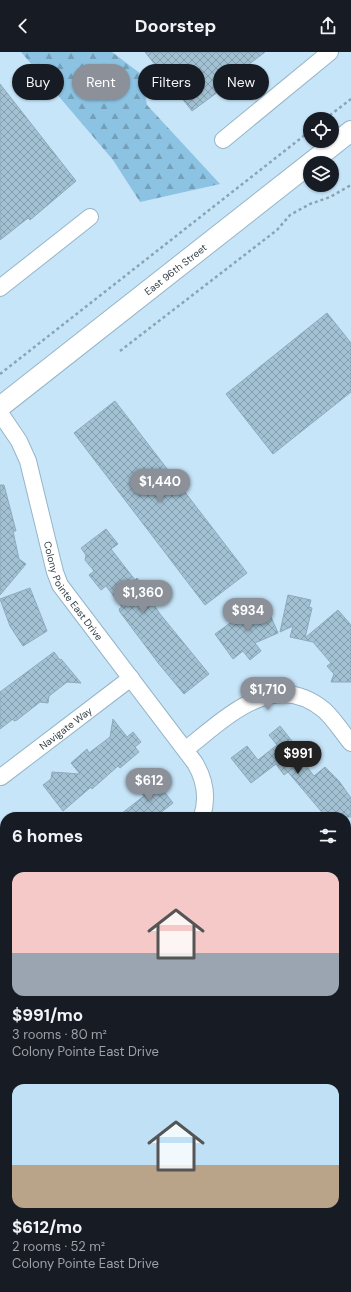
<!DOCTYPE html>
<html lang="en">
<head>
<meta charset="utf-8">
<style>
	body { margin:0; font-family:"DM Sans",sans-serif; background:#242831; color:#f1f3f6; height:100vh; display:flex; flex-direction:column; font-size:15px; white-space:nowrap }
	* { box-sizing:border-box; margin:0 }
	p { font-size:13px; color:#9ea1a6 }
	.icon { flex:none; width:22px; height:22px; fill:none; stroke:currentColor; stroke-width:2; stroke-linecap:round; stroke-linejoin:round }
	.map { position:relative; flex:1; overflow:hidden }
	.drawer { position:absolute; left:0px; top:760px; width:351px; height:480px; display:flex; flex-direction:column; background:#171b24; border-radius:16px 16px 0 0; box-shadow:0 1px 3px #0004 }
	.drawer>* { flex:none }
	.guide { position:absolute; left:12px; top:12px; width:327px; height:36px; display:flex; gap:8px }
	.buttons { position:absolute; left:303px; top:60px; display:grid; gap:8px }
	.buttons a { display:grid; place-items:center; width:36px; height:36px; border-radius:50%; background:#171b24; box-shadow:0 1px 3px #0004; font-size:20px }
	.price { position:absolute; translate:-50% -34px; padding:0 9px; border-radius:14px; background:#8c9099; color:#fff; font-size:13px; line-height:26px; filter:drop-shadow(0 1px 2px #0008) }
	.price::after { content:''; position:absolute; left:50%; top:24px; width:12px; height:9px; margin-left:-6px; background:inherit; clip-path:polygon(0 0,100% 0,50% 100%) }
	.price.on { background:#222; color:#fff }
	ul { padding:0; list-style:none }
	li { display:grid; align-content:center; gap:8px; height:212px; padding:0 12px }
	li span { display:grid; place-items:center; height:124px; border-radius:12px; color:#555 }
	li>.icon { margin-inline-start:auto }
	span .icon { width:72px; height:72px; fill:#fffc; stroke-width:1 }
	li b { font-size:17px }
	h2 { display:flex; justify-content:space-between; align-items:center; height:48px; padding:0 12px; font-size:17px }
	.chip { padding:0 14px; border-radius:18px; background:#171b24; box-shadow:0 1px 3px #0004; font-size:14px; line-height:36px }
	.chip.on { background:#8c9099; color:#fff }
	header { display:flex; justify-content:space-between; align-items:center; height:52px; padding:0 12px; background:#171b24; font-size:18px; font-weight:700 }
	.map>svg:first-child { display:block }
	.forest { fill:url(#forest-firs) }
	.building { fill:url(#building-cross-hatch); stroke:#8daabd }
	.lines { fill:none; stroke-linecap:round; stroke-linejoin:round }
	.minor-casing { stroke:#97b5c7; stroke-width:18 }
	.major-casing { stroke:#97b5c7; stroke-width:22 }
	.path { stroke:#8ba3b2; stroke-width:2.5; stroke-dasharray:3 3; stroke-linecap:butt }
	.minor { stroke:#fff; stroke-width:16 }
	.major { stroke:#fff; stroke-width:20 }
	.labels { text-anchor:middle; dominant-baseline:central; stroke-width:3; stroke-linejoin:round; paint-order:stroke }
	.street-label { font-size:10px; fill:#323f46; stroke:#def1fc }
</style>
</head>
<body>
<header><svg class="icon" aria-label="back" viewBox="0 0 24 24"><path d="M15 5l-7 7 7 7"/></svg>Doorstep<svg class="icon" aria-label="share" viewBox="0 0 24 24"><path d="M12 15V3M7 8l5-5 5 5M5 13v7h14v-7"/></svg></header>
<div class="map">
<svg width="351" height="1240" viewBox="0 0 351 1240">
	<defs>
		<pattern id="forest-firs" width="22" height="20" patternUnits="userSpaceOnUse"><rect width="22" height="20" fill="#8cc2e2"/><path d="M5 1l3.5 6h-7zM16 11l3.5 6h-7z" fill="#739fb9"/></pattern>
		<pattern id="building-cross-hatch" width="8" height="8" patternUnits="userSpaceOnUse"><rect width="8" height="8" fill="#a2c1d3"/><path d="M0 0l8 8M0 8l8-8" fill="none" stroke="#859ead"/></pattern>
	</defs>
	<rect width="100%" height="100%" fill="#c6e5f9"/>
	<!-- forest -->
	<path class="forest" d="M21,0h91l29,22 6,31 73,79 -80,18 -27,-42z"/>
	<!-- building -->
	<g class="building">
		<path d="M145,0h120l-26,20 2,3 -49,36z"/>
		<path d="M0,32l76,97 -46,39 -2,-2 -28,22z"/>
		<path d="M327,261l24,30v49l-78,62 -47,-60z"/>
		<path d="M115,349l132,172 -42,32 -131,-172z"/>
		<path d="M0,433h4l12,46h-3l6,28 7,5 -26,31z"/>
		<path d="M106,477l12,15 -7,5 24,31 2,-2 15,19 -2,2 10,15 49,60 -25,20 -25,-30 -39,-52 -1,-3 3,-2 -16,-21 -5,4 -12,-15 5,-4 -9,-11 1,-5 -5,-7z"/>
		<path d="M30,536l17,43 -24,15 -13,-20 -10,-27z"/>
		<path d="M288,543l23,5 -2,7 3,1 -7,30 33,-28 13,15v57h-20l3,-8 -7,-8 4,-3 -18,-21 -23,-5 3,-11 -13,6z"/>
		<path d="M265,551l13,30 -23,10 6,8 -11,9 -7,-9 -10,8 -18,-25 32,-23z"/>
		<path d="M54,600l6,8 1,-1 20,24 -14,-1 -18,14 -1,7 -8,-1 -23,18 -3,1 -1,-2 -13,10v-37z"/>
		<path d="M113,667l14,18 6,-5 8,10 -6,5 4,5 -19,16 -2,-2 -26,23 -1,-2 -28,24 -20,-26 8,-6 1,-7 28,2 -9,-11 16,-14 2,4 21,-16z"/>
		<path d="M280,674l20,25 -4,2 18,23 11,-9 14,14 12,17v19h-25l-38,-45 -4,3 -8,-11 -25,19 -20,-25 16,-12 11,14 19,-15 -8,-10z"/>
		<path d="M153,725l20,26 -18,14h-38l27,-21 -6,-7z"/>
	</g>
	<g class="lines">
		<!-- minor casing -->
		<g class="minor-casing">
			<g id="minor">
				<path d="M223,88l107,-88"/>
				<path d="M0,236l90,-71"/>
				<path id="s1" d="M0,361l19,28 9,20 27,111 5,13 135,178c10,17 13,35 7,54"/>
				<path d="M186,697c39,-30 87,-81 138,-39 10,9 18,22 27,33"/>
				<path id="s2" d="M1,725l130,-99"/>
				<path d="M0,942l5,-4"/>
				<path d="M0,1017l5,6"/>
				<path d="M346,1098l5,-2"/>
				<path d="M142,1240l1,-5"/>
			</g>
		</g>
		<!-- major casing -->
		<g class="major-casing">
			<g id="major">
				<path id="s3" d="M0,355l351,-276"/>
			</g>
		</g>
		<!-- path -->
		<g class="path">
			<path d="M325,67l26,-20"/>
			<path d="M120,299l157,-121 13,-15 20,-11 20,-7 21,-12"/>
			<path d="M0,322l310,-243"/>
		</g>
		<!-- minor -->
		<use href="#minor" class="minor"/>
		<!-- major -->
		<use href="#major" class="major"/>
	</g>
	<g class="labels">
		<!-- street labels -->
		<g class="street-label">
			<text stroke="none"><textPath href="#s3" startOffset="223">East 96th Street</textPath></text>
			<text stroke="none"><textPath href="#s1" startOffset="195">Colony Pointe East Drive</textPath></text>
			<text stroke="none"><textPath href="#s2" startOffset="81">Navigate Way</textPath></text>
		</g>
	</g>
</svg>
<div class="buttons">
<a><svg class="icon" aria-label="locate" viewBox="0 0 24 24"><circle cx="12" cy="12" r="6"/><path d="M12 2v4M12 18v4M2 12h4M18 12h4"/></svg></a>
<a><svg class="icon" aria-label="layers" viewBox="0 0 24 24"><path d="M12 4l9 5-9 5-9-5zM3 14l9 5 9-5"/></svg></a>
</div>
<b class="price" style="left:160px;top:451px">$1,440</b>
<b class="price" style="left:143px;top:562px">$1,360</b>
<b class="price" style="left:248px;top:580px">$934</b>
<b class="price" style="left:268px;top:659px">$1,710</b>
<b class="price on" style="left:298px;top:723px">$991</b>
<b class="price" style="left:149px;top:750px">$612</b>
<div class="guide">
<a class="chip">Buy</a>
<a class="chip on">Rent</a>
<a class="chip">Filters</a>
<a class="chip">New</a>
</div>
<section class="drawer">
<h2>6 homes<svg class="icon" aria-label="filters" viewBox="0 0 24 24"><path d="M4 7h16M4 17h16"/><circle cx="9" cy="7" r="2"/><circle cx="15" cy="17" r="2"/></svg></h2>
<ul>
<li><span style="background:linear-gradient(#f6c9c9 65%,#9aa5b1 0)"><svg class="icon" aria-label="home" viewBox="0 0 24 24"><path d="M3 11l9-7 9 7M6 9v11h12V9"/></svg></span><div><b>$991/mo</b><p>3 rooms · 80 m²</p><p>Colony Pointe East Drive</p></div></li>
<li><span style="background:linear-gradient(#bfe0f5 65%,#b9a48a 0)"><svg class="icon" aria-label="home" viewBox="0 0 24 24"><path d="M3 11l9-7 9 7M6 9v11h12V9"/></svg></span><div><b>$612/mo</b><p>2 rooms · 52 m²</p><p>Colony Pointe East Drive</p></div></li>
</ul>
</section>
</div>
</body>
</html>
